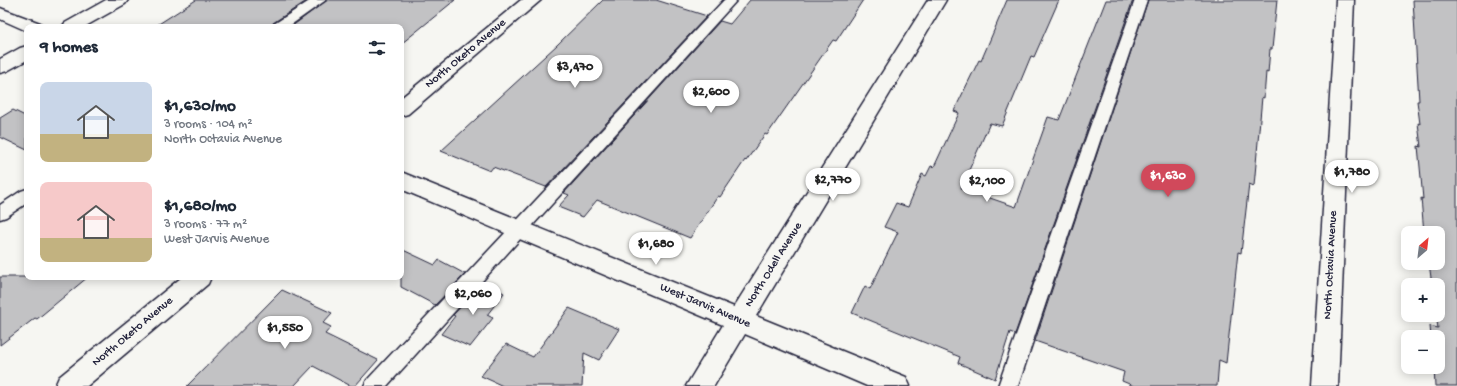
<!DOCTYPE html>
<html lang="en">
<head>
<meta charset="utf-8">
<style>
	body { margin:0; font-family:"Gochi Hand",sans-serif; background:#f2f2f3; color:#1f2937; height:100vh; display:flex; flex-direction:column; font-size:15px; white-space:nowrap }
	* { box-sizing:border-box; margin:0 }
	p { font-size:13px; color:#747a83 }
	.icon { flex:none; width:22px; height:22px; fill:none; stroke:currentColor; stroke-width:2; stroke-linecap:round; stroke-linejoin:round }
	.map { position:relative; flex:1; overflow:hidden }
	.drawer { position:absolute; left:24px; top:24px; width:380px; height:256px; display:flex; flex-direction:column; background:#fff; border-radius:8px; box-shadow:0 2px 10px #0003 }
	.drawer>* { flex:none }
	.needle { width:26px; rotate:28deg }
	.fabs { position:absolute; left:1401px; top:226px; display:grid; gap:8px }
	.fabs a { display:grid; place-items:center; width:44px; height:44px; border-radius:8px; background:#fff; box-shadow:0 2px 10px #0003; font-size:20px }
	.price { position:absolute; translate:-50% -34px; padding:0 9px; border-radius:14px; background:#fff; color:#222; font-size:13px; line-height:26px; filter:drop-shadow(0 1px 2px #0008) }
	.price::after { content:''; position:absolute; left:50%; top:24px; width:12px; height:9px; margin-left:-6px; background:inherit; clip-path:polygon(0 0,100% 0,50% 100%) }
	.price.current { background:#d1495b; color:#fff }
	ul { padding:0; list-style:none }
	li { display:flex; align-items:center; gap:12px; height:100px; padding:0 16px }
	li span { display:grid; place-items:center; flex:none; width:112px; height:80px; border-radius:8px; color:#555 }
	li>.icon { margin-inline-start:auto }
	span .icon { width:48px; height:48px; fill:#fffc; stroke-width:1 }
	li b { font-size:17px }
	h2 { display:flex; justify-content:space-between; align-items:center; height:48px; padding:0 16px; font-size:17px }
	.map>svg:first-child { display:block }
	.building { fill:#c2c2c4; stroke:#22223b }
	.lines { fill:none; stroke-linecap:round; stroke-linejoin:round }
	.service-casing { stroke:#22223b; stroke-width:3 }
	.minor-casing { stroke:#22223b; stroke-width:3 }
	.service { fill:#f6f6f2; fill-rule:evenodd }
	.minor { fill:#f6f6f2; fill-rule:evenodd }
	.labels { text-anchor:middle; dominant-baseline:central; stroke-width:3; stroke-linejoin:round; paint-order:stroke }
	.street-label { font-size:12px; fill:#22223b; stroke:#f6f6f2 }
</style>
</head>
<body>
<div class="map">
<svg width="1457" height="386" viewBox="0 0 1457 386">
	<rect width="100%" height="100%" fill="#f6f6f2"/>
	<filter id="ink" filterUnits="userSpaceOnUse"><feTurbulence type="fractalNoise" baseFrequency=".025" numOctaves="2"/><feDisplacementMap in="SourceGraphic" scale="8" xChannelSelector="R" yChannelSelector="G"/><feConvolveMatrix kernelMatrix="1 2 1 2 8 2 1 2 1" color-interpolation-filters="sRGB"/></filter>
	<g filter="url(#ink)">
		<!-- building -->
		<g class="building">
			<path d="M196,0h112l-35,23 -2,4h-117z"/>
			<path d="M327,0h128l-54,44v-17h-110z"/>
			<path d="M603,0h53l51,16 -161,171 -53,-20 -3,4 -49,-20 116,-106z"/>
			<path d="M750,0h113l-27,41 -3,-1 -66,95 -2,-1 -19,27 -1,-1 -25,37 -2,-1 -28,42 -93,-38 -14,17 -25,-10 11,-12 -5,-2 156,-172 10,3z"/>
			<path d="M1007,0h52l-25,57 -3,-1 -29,70 -12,-3 -29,65 55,19 32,-90 11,3 47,-120h27l-118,334 -5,-2 -15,47 -37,-16 2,-6 -108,-44 13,-27 5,3 28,-57 -14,-5 12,-24 12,4 14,-33 4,2 5,-10 3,1 25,-54 -5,-2 25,-51 2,1z"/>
			<path d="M1148,0h129l-5,49h-2l-2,24 -2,-1 -2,26 -2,-1 -8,89 -5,-2 -8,69 -3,-1 -12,111 -7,-3 -2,26h-83l-12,-5 2,-9 -89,-31z"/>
			<path d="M1413,0h44v386h-22l-1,-19h4v-30h-7l-1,-11 8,2 -2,-13h2v-30h-6l-3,-22h9v-30h-14l-3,-35 2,1 -5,-53 3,1 -3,-24 2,1 -3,-23h2z"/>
			<path d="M13,110l14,7v33l-27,-13v-19z"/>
			<path d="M401,249l34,16 4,-5 26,14 -30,31 -34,-18z"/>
			<path d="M0,277h88l-51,42 -2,-1 -35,27z"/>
			<path d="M483,283l21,10 -17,22 6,3 -23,29 -29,-13 14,-18 -2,-1z"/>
			<path d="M282,290l50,23 -9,10 8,4 -6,7 53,26 -23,26h-4l-38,-20 -19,20h-107z"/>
			<path d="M569,308l50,21 -20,31 -15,-7 -2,33h-79l-22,-10 25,-32 27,13z"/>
		</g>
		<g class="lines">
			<!-- service casing -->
			<g class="service-casing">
				<g id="service">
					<path d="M311,0h15l-38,27h-16l2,-3z"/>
					<path d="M724,0h13l-350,386h-23l3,-6z"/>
					<path d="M1135,0h12l-129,386h-20z"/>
					<path d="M27,189v14l-21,14 -6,2v-14l21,-14z"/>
				</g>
			</g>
			<!-- minor casing -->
			<g class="minor-casing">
				<g id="minor">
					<path d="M106,0h22l-3,4 -41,23h-22l3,-4z"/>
					<path d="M521,0h20l-133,114 -7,2v-18z"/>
					<path d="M928,0h18l-190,316 150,61 4,9h-43l-122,-52 -31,52h-28l37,-61 -322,-136v-17l333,135z"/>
					<path d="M1336,0h18l-16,386h-26z"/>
					<path d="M0,8l40,15 3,4h-16v4l-27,-12z"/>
					<path d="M27,46v14l-20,11 -7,2v-14l20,-11z"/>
					<path d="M182,277h29l-3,7 -121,102h-32l4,-9z"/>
				</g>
			</g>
			<!-- service -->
			<use href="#service" class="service"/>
			<!-- minor -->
			<use href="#minor" class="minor"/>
		</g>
	</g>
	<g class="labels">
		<!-- street labels -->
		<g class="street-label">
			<text transform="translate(466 54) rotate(-40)">North Oketo Avenue</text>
			<text transform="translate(774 265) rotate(-58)">North Odell Avenue</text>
			<text transform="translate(1331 265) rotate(-87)">North Octavia Avenue</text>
			<text transform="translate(705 306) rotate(23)">West Jarvis Avenue</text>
			<text transform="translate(133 332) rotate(-40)">North Oketo Avenue</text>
		</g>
	</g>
</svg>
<div class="fabs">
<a><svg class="needle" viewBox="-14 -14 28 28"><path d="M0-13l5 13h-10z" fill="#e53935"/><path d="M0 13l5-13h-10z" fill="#747a83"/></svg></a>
<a>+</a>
<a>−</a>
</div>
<b class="price" style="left:575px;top:89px">$3,470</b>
<b class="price" style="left:711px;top:114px">$2,600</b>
<b class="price" style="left:1352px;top:194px">$1,780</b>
<b class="price current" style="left:1168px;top:198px">$1,630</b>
<b class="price" style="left:833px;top:202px">$2,770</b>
<b class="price" style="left:987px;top:203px">$2,100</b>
<b class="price" style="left:656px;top:266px">$1,680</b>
<b class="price" style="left:473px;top:316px">$2,060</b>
<b class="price" style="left:285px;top:350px">$1,550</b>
<section class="drawer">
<h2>9 homes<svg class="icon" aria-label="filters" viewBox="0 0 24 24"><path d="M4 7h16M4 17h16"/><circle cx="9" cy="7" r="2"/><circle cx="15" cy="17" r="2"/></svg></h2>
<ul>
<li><span style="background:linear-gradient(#c9d6e8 65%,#c2b280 0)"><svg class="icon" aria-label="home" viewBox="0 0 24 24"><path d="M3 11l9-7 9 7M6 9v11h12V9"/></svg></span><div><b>$1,630/mo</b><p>3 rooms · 104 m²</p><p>North Octavia Avenue</p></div></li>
<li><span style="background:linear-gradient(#f6c9c9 70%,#c2b280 0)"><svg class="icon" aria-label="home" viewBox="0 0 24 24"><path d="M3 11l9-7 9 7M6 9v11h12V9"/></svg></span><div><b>$1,680/mo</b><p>3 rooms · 77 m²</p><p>West Jarvis Avenue</p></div></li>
</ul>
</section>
</div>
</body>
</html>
